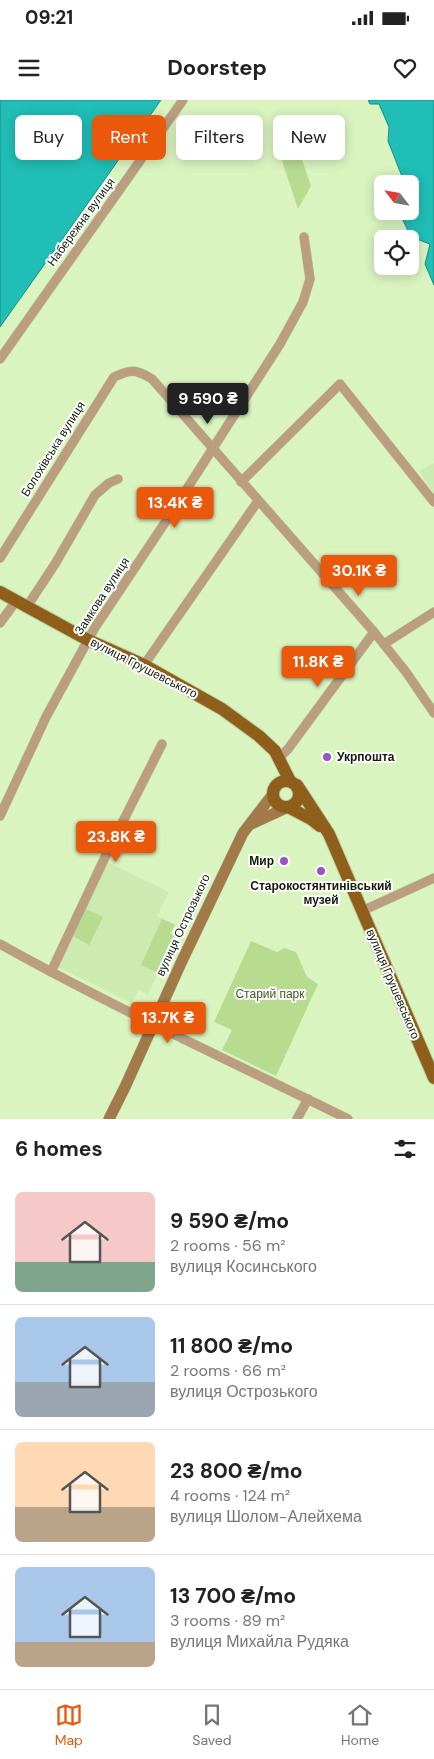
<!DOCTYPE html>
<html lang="en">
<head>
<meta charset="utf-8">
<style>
	body { margin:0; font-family:"DM Sans",sans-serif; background:#f2f2f2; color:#222; height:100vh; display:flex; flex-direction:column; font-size:19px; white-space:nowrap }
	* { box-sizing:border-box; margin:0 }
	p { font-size:16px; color:#767676 }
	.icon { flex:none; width:28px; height:28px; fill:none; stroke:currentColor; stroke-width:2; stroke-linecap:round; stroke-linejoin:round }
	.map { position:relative; height:1019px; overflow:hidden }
	.details { display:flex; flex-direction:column; background:#fff; flex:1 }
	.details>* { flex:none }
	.guide { position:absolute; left:15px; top:15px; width:405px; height:45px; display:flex; gap:10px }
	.needle { width:32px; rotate:301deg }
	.buttons { position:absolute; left:374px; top:75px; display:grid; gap:10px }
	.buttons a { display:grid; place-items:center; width:45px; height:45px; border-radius:8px; background:#fff; box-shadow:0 2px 12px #0003; font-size:25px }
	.price { position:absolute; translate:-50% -42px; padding:0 11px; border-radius:5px; background:#ea580c; color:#fff; font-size:16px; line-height:32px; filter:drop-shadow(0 1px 2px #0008) }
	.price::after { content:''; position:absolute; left:50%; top:30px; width:15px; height:11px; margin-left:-8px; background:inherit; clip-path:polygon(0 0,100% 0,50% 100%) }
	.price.current { background:#222; color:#fff }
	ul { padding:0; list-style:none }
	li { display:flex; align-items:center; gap:15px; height:125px; padding:0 15px }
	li+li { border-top:1px solid #e0e0e0 }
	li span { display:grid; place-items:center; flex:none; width:140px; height:100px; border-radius:8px; color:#555 }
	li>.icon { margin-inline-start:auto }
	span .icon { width:60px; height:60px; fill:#fffc; stroke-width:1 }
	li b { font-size:21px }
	h2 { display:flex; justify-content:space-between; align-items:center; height:60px; padding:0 15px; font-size:21px }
	.chip { padding:0 18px; border-radius:8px; background:#fff; box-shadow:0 2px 12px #0003; font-size:18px; line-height:45px }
	.chip.current { background:#ea580c; color:#fff }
	.status { display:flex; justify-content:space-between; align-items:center; height:35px; padding:0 25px; background:#fff; direction:ltr }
	.status svg { height:14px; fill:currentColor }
	header { display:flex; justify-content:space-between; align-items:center; height:65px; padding:0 15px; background:#fff; font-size:22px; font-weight:700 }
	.tabs { display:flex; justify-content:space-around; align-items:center; height:70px; border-top:1px solid #e0e0e0; background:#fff; font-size:14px; color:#767676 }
	.tabs a { display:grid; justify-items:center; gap:2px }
	.tabs .current { color:#ea580c }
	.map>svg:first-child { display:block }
	.built { fill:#cdeab0 }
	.green { fill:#b7dc90 }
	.water { fill:#20beb6; stroke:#1c8d82 }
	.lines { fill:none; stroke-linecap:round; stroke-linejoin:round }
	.minor-casing { stroke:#bad1a3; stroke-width:10 }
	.secondary-casing { stroke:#bad1a3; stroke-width:12 }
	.primary-casing { stroke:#bad1a3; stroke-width:14 }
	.minor { stroke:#ba9e7f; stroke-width:9 }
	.secondary { stroke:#a27949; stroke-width:11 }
	.primary { stroke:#8f5e1a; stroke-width:12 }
	.poi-dot { fill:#9853c7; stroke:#fff; stroke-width:2 }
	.labels { text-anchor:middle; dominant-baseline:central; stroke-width:4; stroke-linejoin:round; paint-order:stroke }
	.street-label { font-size:12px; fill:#121a08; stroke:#fff }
	.poi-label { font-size:12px; font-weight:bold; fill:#121a08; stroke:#fff; text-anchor:start }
	.park-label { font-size:12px; fill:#3e571c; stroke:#fff }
</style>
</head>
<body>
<div class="status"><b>09:21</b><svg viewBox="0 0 49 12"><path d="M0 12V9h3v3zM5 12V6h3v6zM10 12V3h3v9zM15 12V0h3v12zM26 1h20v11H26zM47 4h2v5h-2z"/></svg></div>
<header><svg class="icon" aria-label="menu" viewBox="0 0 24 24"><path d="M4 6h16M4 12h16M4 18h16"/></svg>Doorstep<svg class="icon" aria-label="heart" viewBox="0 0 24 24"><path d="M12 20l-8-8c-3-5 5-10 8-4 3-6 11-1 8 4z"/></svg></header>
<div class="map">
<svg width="434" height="1019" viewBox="0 0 434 1019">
	<rect width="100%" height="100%" fill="#daf4c0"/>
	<!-- built -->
	<g class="built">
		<path d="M434,363v30l-15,-22z"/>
		<path d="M107,762l62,30 -12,24 18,8 -4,9 5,3 -28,58 -10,-4 -6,13 -76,-37z"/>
	</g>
	<!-- green -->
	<g class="green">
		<path d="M327,26l2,10 -31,12 13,38 -13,23 -22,-66z"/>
		<path d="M86,809l17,8 -14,28 -16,-9z"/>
		<path d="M162,819l13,6 -5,9 6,3 -18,36 -17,-8z"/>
		<path d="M251,841l26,11 7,-4 12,4 11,25 11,7 -42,92 -54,-26 10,-20 -18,-8z"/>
	</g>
	<!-- water -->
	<g class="water">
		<path d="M0,0h161l-161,227z"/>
		<path d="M368,0h66v185l-9,-21 5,-20 -19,-7 -12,-25 11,-1v-27h-5l-17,-43 1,-14 -10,-23h-9z"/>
	</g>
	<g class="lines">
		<!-- minor casing -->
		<g class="minor-casing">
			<g id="minor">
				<path d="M0,259l183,-259"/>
				<path d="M241,382l99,-98 94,118"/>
				<path d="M0,458l114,-181c17,-8 22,-8 38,2l222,253 32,40 28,41"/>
				<path d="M26,508l29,-44 40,-69 14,-12 9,-4"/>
				<path d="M0,523l16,-22"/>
				<path d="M384,544l50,-32"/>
				<path d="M144,565l114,-164"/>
				<path d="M279,658l9,-9 86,-117"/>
				<path d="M0,716l46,-99 48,-88 76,-114 110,-171 23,-42 7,-23 -6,-42"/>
				<path d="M362,811l72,-33"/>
				<path d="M0,844c113,63 232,118 348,175"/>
				<path d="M51,872l56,-119 55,-109"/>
				<path d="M297,1019l11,-20"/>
			</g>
		</g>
		<!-- secondary casing -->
		<g class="secondary-casing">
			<g id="secondary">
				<path d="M251,724l37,-17"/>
				<path d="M109,1019l16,-32 56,-124 62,-130 30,-39"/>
			</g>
		</g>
		<!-- primary casing -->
		<g class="primary-casing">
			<g id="primary">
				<path d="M0,492l88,48 56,25 78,44 37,27 16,15 15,30"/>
				<circle cx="286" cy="694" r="13"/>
				<path d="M297,685l32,49 105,244"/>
				<path d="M288,707l23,12 9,7"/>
			</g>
		</g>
		<!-- minor -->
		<use href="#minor" class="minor"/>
		<!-- secondary -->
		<use href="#secondary" class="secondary"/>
		<!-- primary -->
		<use href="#primary" class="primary"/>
	</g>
	<!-- markers -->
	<g class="poi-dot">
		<circle cx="327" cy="657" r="5"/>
		<circle cx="284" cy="761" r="5"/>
		<circle cx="321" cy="771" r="5"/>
	</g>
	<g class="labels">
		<!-- street labels -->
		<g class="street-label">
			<text transform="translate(81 122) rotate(-54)">Набережна вулиця</text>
			<text transform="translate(53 349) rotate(-58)">Болохівська вулиця</text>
			<text transform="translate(102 496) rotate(-57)">Замкова вулиця</text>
			<text transform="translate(144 568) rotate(27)">вулиця Грушевського</text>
			<text transform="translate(183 825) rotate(-65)">вулиця Острозького</text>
			<text transform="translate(393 884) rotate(67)">вулиця Грушевського</text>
		</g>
		<!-- poi labels -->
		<g class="poi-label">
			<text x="337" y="657">Укрпошта</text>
			<text x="274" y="761" text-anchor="end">Мир</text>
			<text x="321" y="786" text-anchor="middle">Старокостянтинівський<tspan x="321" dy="14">музей</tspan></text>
		</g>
		<!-- park labels -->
		<g class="park-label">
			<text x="270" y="894">Старий парк</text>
		</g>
	</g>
</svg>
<div class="buttons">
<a><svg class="needle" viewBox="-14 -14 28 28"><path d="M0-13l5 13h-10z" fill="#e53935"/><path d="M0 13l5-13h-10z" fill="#767676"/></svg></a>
<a><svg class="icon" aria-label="locate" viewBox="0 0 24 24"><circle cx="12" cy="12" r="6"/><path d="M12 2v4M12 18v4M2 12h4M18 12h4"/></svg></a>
</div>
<b class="price current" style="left:208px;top:325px">9 590 ₴</b>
<b class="price" style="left:175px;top:429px">13.4K ₴</b>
<b class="price" style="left:359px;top:497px">30.1K ₴</b>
<b class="price" style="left:318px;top:588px">11.8K ₴</b>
<b class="price" style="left:116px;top:763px">23.8K ₴</b>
<b class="price" style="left:168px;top:944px">13.7K ₴</b>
<div class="guide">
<a class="chip">Buy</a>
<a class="chip current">Rent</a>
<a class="chip">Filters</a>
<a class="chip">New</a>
</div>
</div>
<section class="details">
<h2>6 homes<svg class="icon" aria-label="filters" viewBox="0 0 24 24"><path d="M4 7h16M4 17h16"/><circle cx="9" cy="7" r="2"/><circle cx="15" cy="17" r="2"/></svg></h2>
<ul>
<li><span style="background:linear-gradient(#f6c9c9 70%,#7fa58c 0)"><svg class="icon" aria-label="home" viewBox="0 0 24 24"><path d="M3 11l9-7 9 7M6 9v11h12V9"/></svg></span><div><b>9 590 ₴/mo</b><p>2 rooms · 56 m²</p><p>вулиця Косинського</p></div></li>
<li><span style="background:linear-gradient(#a9c7e8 65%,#9aa5b1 0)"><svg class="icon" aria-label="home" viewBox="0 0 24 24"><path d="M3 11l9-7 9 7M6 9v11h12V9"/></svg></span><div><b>11 800 ₴/mo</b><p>2 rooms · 66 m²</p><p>вулиця Острозького</p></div></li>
<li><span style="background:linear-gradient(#ffd9b3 65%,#b9a48a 0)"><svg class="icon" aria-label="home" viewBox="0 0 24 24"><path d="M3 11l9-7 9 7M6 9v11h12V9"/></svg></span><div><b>23 800 ₴/mo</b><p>4 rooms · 124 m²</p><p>вулиця Шолом-Алейхема</p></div></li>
<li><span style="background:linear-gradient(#a9c7e8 75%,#b9a48a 0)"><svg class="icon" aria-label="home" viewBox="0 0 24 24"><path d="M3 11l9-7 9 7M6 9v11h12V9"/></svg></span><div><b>13 700 ₴/mo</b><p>3 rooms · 89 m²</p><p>вулиця Михайла Рудяка</p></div></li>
</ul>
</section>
<nav class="tabs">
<a class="current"><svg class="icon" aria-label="map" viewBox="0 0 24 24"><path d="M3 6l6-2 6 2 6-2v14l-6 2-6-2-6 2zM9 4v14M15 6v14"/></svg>Map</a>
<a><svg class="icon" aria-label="saved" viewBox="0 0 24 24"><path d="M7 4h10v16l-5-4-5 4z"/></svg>Saved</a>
<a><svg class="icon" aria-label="home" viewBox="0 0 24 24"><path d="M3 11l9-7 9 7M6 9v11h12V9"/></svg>Home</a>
</nav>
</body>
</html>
